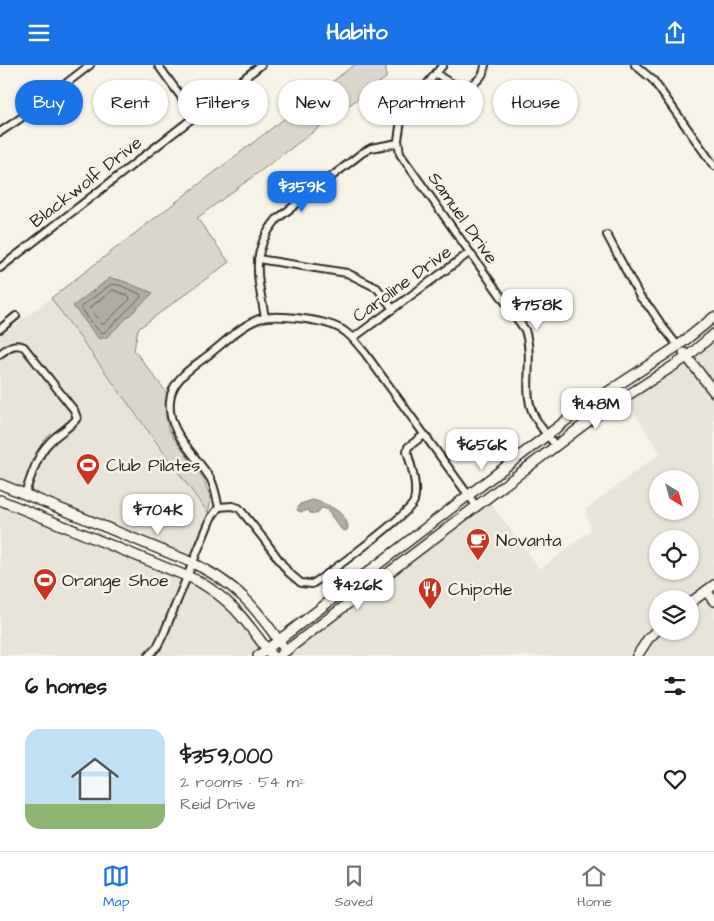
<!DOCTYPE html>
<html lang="en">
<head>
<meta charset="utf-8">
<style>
	body { margin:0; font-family:"Architects Daughter",sans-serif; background:#f6f6f6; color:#202124; height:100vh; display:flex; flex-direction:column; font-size:19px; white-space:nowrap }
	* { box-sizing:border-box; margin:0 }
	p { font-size:16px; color:#757577 }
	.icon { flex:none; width:28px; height:28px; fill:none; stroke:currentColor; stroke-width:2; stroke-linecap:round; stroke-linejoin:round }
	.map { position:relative; height:591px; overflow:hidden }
	.panel { display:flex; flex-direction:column; background:#fff; flex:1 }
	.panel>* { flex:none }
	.banner { position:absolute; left:15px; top:15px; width:685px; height:45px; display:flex; gap:10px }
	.needle { width:32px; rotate:143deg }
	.controls { position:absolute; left:649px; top:405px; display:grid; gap:10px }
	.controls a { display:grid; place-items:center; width:50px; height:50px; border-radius:50%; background:#fff; box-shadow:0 1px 4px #0004; font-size:25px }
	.price { position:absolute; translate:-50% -42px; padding:0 11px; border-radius:10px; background:#fff; color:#222; font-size:16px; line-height:32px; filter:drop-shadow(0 1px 2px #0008) }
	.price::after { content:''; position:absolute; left:50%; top:30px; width:15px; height:11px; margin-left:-8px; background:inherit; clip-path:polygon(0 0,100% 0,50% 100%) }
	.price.selected { background:#1a73e8; color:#fff }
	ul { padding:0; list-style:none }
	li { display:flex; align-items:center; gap:15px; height:125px; padding:0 25px }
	li span { display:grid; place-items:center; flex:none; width:140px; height:100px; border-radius:15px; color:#555 }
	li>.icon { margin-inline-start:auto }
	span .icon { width:60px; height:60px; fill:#fffc; stroke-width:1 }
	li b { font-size:21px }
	h2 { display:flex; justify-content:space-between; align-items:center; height:60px; padding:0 25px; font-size:21px }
	.pill { padding:0 18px; border-radius:22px; background:#fff; box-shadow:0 1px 4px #0004; font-size:18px; line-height:45px }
	.pill.selected { background:#1a73e8; color:#fff }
	header { display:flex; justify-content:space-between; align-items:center; height:65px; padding:0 25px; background:#1a73e8; color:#fff; font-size:22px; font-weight:700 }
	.tabs { display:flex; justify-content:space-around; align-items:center; height:70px; border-top:1px solid #e0e0e0; background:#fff; font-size:14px; color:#757577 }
	.tabs a { display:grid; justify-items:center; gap:2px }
	.tabs .selected { color:#1a73e8 }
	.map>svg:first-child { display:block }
	.built { fill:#e8e4da; fill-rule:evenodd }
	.green { fill:#dad6cc; stroke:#82807c }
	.water { fill:#afaca4; stroke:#7a7874 }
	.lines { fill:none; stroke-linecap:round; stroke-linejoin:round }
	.shore { stroke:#605f5b; stroke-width:1 }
	.street-casing { stroke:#2b2b2b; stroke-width:10 }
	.secondary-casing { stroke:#2b2b2b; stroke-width:12 }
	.street { stroke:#f7f3e8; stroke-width:6 }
	.secondary { stroke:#f7f3e8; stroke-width:9 }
	.labels { text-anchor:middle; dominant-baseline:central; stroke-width:5; stroke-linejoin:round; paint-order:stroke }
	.street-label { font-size:18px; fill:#2b2b2b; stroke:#f7f3e8 }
	.poi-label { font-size:18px; fill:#2b2b2b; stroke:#f7f3e8; text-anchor:start }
</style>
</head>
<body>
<header><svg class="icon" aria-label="menu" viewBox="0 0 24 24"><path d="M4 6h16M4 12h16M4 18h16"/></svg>Habito<svg class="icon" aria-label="share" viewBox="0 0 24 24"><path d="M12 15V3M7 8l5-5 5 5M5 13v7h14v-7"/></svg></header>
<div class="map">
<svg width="714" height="591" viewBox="0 0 714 591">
	<rect width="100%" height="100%" fill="#f7f3e8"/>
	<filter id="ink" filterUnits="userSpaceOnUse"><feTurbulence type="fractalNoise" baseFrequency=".02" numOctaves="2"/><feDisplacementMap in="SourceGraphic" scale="10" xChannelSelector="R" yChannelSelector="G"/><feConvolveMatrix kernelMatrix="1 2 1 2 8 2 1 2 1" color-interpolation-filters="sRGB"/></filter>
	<g filter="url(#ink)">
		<!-- built -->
		<g class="built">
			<path d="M51,233l160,220 -18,45 -193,-79v-148z"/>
			<path d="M714,269v322h-435l208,-158 53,71 51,-39 -6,-20 75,-57 -36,-56zM658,414h32v32h-32zM658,474h32v32h-32zM658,534h32v32h-32z"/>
			<path d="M0,435l210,88 57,61 -9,7h-258z"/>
		</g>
		<!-- green -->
		<path class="green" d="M354,0h32v13l-189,140 32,44 -91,67 -4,21 33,43 -1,25 2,10 5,9 30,41 8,21 -3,14 -157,-215z"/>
		<!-- water -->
		<g class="water">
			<path d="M110,213l10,2 33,13 -46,44 -8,2 -26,-33z"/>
			<path d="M313,435c14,4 35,12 35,29l-3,2 -4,-2 -15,-20 -5,-1 -4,6 -7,-1 -1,-3 -8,2 -4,-2 3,-6z"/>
		</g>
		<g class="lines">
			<!-- shore -->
			<g class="shore">
				<path d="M112,219l7,1 21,9 1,3 -36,35 -4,1 -11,-12 -9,-14z"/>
				<path d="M113,225l16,6 1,3 -26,25h-2l-12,-16z"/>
			</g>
			<!-- street casing -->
			<g class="street-casing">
				<g id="street">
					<path d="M158,0l37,51"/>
					<path d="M443,0l-41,49 -4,26 2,14 125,176c9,28 -2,58 7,81 5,13 15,24 24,35"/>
					<path d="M635,0l18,15 61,86"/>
					<path d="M436,8c6,5 13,10 21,12 14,4 27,-6 28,-20"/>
					<path d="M0,67l21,-14 69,-53"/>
					<path d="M607,170l33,62 11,12 12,18 15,19"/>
					<path d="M258,194l89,14 30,15 16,21"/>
					<path d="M0,203l261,-203"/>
					<path d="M265,252c-7,-38 -16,-65 12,-98l85,-66 9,-5 27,-5"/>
					<path d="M0,264l16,-13"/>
					<path d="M353,273l116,-85"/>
					<path d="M0,289c8,-6 14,-12 24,-7l50,63 3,8c-8,11 -21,16 -29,26 -11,11 -17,34 -23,49"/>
					<path d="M219,442c-3,-9 -4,-21 -9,-29 -16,-26 -47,-49 -39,-83 4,-17 23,-29 36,-39 16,-12 33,-30 52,-37 17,-6 66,1 82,10 10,5 16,15 24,24l112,154"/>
					<path d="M148,591l9,-9 7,-14 47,-115 8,-11 13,-1 7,2 24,30 25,34 13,11 11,1c16,-10 98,-70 102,-83 4,-16 -3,-35 -7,-50l1,-4 16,-12"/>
				</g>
			</g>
			<!-- secondary casing -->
			<g class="secondary-casing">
				<g id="secondary">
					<path d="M684,288l30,39"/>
					<path d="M0,419l186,76c50,22 70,47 100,91"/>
					<path d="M0,435l196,80c39,22 50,42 76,76"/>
					<path d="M706,526l8,10"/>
					<path d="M690,538l24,-18"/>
					<path d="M258,591l322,-246 98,-64 36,-29"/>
					<path d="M279,591l315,-239 93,-60 27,-23"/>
					<path d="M637,591l11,-17 10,-10"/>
				</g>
			</g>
			<!-- street -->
			<use href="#street" class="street"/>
			<!-- secondary -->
			<use href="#secondary" class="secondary"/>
		</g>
	</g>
	<!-- icons -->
	<defs>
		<g id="stadium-pin" transform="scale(1.25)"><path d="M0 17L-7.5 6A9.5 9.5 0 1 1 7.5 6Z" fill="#c8321e" stroke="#f7f3e8"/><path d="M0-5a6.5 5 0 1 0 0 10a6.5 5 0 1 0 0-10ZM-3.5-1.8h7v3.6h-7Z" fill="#fff"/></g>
		<g id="cafe-pin" transform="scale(1.25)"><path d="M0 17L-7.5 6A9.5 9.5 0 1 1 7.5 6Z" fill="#c8321e" stroke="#f7f3e8"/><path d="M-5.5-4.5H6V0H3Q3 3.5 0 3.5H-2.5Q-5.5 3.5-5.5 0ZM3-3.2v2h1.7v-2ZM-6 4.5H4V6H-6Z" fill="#fff"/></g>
		<g id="restaurant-pin" transform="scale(1.25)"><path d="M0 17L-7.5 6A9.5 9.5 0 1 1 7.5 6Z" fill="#c8321e" stroke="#f7f3e8"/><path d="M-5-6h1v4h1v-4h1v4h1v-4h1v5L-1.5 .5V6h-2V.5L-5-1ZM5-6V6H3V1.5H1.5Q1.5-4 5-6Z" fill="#fff"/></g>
	</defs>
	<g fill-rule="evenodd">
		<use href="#stadium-pin" x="88" y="400"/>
		<use href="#cafe-pin" x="478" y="475"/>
		<use href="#stadium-pin" x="45" y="515"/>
		<use href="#restaurant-pin" x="430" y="524"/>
	</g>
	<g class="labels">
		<!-- street labels -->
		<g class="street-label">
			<text transform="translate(86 117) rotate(-38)">Blackwolf Drive</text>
			<text transform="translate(463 153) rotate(55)">Samuel Drive</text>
			<text transform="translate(402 219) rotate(-36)">Caroline Drive</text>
		</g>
		<!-- poi labels -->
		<g class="poi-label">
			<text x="106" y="400">Club Pilates</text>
			<text x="496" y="475">Novanta</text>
			<text x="62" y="515">Orange Shoe</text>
			<text x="448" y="524">Chipotle</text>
		</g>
	</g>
</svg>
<div class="controls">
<a><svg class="needle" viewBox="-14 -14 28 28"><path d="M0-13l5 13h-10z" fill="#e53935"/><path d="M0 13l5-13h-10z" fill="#757577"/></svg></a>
<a><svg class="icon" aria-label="locate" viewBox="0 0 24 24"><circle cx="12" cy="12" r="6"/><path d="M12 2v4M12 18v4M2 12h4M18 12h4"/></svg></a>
<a><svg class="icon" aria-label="layers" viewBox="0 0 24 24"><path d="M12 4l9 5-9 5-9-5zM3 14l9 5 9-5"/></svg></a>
</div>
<b class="price selected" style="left:302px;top:148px">$359K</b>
<b class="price" style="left:537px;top:266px">$758K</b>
<b class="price" style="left:596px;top:365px">$1.48M</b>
<b class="price" style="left:482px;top:406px">$656K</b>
<b class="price" style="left:158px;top:471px">$704K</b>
<b class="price" style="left:358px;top:546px">$426K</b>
<div class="banner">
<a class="pill selected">Buy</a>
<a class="pill">Rent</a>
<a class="pill">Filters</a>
<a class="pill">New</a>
<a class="pill">Apartment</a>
<a class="pill">House</a>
</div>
</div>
<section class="panel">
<h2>6 homes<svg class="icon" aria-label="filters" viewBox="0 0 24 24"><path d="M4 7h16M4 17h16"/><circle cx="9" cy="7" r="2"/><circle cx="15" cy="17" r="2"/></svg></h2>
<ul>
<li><span style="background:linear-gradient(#bfe0f5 75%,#8fb573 0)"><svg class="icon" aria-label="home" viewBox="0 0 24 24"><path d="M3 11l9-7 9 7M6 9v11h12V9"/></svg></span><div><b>$359,000</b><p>2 rooms · 54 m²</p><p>Reid Drive</p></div><svg class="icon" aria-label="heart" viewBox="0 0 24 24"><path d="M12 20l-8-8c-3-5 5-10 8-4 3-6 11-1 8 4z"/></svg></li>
</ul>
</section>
<nav class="tabs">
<a class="selected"><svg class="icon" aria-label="map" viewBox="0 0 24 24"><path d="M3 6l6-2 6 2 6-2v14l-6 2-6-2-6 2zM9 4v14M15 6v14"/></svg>Map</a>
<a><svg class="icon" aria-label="saved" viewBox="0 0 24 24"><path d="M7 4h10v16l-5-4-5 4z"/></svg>Saved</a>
<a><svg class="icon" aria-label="home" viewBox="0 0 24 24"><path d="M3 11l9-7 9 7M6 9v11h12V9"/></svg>Home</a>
</nav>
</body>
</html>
